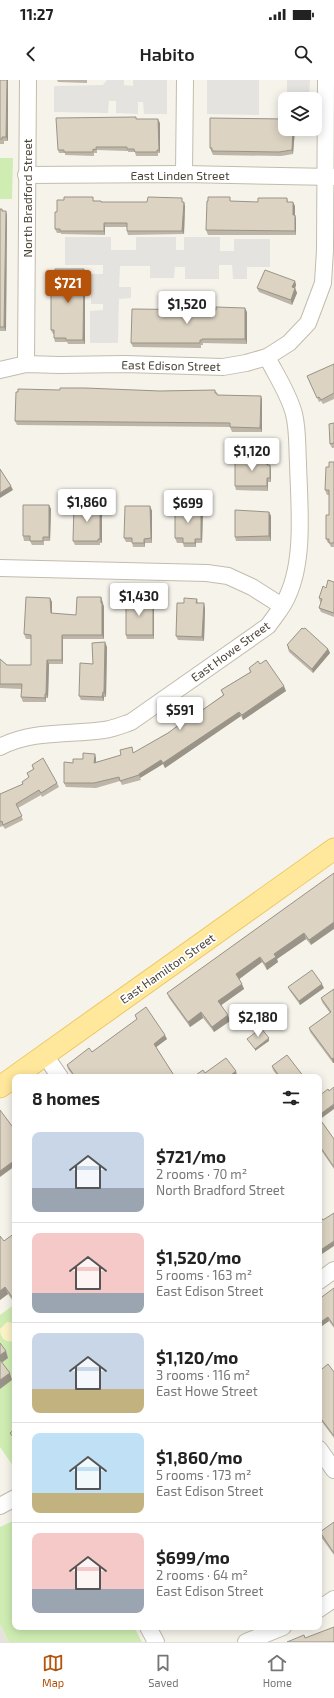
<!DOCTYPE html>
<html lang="en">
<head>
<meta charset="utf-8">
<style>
	body { margin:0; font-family:"Exo 2",sans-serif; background:#f2f2f2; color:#222; height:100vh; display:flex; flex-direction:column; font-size:15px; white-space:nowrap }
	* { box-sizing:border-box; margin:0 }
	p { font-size:13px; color:#767676 }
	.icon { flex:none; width:22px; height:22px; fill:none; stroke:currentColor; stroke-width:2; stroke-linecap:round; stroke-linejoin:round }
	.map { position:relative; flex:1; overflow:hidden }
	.details { position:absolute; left:12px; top:994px; width:310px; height:556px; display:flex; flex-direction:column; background:#fff; border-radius:8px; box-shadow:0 2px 10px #0003 }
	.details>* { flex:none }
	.controls { position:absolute; left:278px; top:12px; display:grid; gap:8px }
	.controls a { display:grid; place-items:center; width:44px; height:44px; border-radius:8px; background:#fff; box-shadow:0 2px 10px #0003; font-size:20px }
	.price { position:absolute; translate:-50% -34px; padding:0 9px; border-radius:4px; background:#fff; color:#222; font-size:13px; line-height:26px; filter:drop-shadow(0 1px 2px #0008) }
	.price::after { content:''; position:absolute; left:50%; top:24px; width:12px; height:9px; margin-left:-6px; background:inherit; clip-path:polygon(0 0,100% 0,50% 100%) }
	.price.selected { background:#b45309; color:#fff }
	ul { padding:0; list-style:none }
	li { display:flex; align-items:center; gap:12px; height:100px; padding:0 20px }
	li+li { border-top:1px solid #e0e0e0 }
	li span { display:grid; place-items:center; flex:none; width:112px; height:80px; border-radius:8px; color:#555 }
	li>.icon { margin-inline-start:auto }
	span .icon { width:48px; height:48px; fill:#fffc; stroke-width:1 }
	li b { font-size:17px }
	h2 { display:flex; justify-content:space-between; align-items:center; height:48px; padding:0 20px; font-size:17px }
	.status { display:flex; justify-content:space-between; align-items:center; height:28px; padding:0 20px; background:#fff; direction:ltr }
	.status svg { height:11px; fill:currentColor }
	header { display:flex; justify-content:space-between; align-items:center; height:52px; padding:0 20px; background:#fff; font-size:18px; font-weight:600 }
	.dock { display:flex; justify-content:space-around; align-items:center; height:56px; border-top:1px solid #e0e0e0; background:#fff; font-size:11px; color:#767676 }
	.dock a { display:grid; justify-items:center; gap:2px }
	.dock .selected { color:#b45309 }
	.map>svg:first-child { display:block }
	.industrial { fill:#e6e2dc }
	.green { fill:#cfedb2 }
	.sand { fill:#fbf2c6 }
	.parking { fill:#e5e3df }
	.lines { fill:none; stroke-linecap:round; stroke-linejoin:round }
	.minor-casing { stroke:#c3bcac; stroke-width:18 }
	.major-casing { stroke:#ecc963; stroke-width:23 }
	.minor { stroke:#fff; stroke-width:16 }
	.major { stroke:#ffe79b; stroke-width:21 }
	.wall { fill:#bdb5a7 }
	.shaded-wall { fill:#9a9488 }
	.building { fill:#dcd3c2; stroke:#9a9488 }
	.labels { text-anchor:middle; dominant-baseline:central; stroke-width:3.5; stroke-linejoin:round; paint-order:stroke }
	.street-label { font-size:12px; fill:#4b4538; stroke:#fff }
</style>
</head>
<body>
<div class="status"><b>11:27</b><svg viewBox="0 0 49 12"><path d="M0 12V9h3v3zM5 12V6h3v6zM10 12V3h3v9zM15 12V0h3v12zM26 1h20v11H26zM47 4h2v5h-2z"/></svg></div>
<header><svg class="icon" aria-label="back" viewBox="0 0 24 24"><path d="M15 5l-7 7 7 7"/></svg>Habito<svg class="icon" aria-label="search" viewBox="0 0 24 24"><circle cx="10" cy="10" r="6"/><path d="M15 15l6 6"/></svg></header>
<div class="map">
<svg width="334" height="1562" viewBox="0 0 334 1562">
	<rect width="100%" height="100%" fill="#f6f3eb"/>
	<!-- industrial -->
	<path class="industrial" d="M0,1544l9,18h-9z"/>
	<!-- green -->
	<g class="green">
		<path d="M0,78h13l-1,41h-12z"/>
		<path d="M15,1224v165l-15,-22v-132z"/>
		<path d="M15,1440v107h119l8,15h-133l-9,-18v-97z"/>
	</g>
	<!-- sand -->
	<path class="sand" d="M7,1242l8,1v20l-1,-2c-10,2 -14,-4 -14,-12z"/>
	<!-- parking -->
	<g class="parking">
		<path d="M107,0h17v5l9,1v-6h34v34h-23l-1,-12h-5v12l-22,-1v-12h-7l-1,12 -54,-1v-26l49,-1z"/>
		<path d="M207,0h52v35l-52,-1z"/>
		<path d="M287,0h23l-1,19h-22z"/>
		<path d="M65,157h46v13h25v-13h40v13h8v-13h36v14h14v-12h36v28h-23v12h-14l-1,-14h-13v14h-34v-12h-10l-1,11h-24v-12h-30l-1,21h12v11l-12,1 -1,44h-28v-32l13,-1v-6h-12v-30h12v-9h-38z"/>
	</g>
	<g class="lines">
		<!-- minor casing -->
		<g class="minor-casing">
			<g id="minor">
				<path d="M184,94l1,-94"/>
				<path d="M26,95l158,-1 150,3"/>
				<path d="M26,284l2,-284"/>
				<path d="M0,290l26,-6 33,1 66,-1 98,3 23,-4 21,-6 22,-14 19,-20 15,-40 2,-33 1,-170"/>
				<path d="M0,488l207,5 21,3 24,11 30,19"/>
				<path d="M0,667c33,-17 69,-12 104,-17 9,-1 18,-5 27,-8l137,-96c7,-10 16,-20 20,-31 17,-37 11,-92 10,-132 -1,-16 0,-33 -4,-49 -5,-20 -18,-39 -27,-57"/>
				<path d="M44,974l16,23"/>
				<path d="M319,1201l15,-11"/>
				<path d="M319,1369l15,21"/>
				<path d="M0,1426l15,-8"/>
				<path d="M319,1529l15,-10"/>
				<path d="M148,1547l8,15"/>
				<path d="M246,1562l37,-15"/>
			</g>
		</g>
		<!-- major casing -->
		<g class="major-casing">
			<path id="major" d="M0,1007l334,-238"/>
		</g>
		<!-- minor -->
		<use href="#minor" class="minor"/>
		<!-- major -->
		<use href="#major" class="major"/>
	</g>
	<!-- wall -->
	<g class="wall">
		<path d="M0,0h8v61h-4v3h-4z"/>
		<path d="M57,0h30v3l-29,-1z"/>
		<path d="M136,39l24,4v30h-2v3h-22l-1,-4h-7v-1l-31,-1v3h-3v3l-29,-1v-2h-6l-1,-3z"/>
		<path d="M285,49h10l-2,25 -12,2 -68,-1 -3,-7z"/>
		<path d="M287,118l1,4 7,4v9l1,4v16h-88l-2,-5 26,-29 26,1z"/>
		<path d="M64,120l37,1 1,1h81l2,4 -1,28 -56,1 -1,-4v-4h-22v8l-44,-1v-1h-4l-2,-4 2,-17z"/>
		<path d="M0,129h2l1,2 4,4 -1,116h-6z"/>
		<path d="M85,193v71h-17l-1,-2h-12l-1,-4v-4h-1l-2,-4 4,-40z"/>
		<path d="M295,201l1,4 -1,3 2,5 -5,12 -33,-13 -2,-4z"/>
		<path d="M247,232v32l-44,-1v2h-2v3l-68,-1 -2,-4z"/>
		<path d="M334,284v35l-11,5 -2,-3 -2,1 -12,-26z"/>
		<path d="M60,310l100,1 55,-1 1,3 1,2 44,1 1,4v32h-30l-2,-5 -213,-2 -2,-4z"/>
		<path d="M334,343v25h-2l-2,-4z"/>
		<path d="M267,378l1,4v3h2l1,5v12h-3v9l-32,-1 -1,-4z"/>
		<path d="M334,382v85h-3l-2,-4h-1l-2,-4 3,-24v-20h-2l-2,-5 4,-23z"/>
		<path d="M49,425l2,4 -1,32h-6v4h-12l-2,-4h-6l-1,-5z"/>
		<path d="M150,426l2,5v32h-7v4h-12l-1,-5h-6l-2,-4z"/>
		<path d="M102,430v33h-2v2h-25l-2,-4z"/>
		<path d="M203,431l-1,32h-6v4h-12l-1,-4h-6l-2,-5z"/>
		<path d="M269,432l2,4v25h-35l-1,-4z"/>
		<path d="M334,502v35l-13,-5 -2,-4 2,-5 -1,-1 -1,-4 7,-10z"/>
		<path d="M101,517l3,10v32h-41v25h-14l-1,34h-2v4h-23l-2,-5v-8l-21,-1v-29l7,6h24v-26h-5l-2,-5 26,-36 2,4v12l24,1z"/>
		<path d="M151,518l3,10v31h-27l-1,-4 2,-32z"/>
		<path d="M197,519l1,4 7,5 -1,33 -26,-1 -2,-4 8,-33z"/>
		<path d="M287,565l41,4 2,4 -17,20 -24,-21z"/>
		<path d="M107,567l-1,50h-2v4l-23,-1 -2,-4 14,-32z"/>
		<path d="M260,584l26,27 -43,29 -2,-4 -76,52 -2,-4 -23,14 1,2 -19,5 -2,-4 -24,7 -30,-1 -2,-4 9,-20 10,-4 13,-1v4l38,-9 34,-20 21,-16 -2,-4 14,-2 22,-16 -2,-5 29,-18 -1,-4z"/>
		<path d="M32,685l25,18 2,4 -17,10 -1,-2 -23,13 5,12 -18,9 -2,-3 -3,1v-33l23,-10 -1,-2 7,-4 -2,-5 6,-3z"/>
		<path d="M295,821l16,44 -5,-6 -29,20 1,3 -11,8 -5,-8 -23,17 5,10 -23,16 9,16 -16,11 -11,-14 -13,9 -21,-29 -2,-5z"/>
		<path d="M288,907l36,1 -24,17 -10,-14z"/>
		<path d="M334,909v74h-1l-23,-31 -1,-4 21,-15 -8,-11 -1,-4z"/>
		<path d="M135,935l32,24 -11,8 19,30h-101l-6,-8 -1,-4 25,-13 45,-32z"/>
		<path d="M272,986l32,11h-26l-5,-7z"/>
		<path d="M319,1016l1,23 14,20v30l-15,-22z"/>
		<path d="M15,1153v71l-7,-10 -8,6 4,-59z"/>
		<path d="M334,1208v40l-5,-7 -10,7z"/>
		<path d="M319,1285l3,4 12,3v66l-15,-20z"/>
		<path d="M334,1442v33l-13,-18 -1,-5z"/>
	</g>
	<!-- shaded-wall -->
	<g class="shaded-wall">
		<path d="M7,0h1v61l-2,-4z"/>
		<path d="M158,39l2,4v30l-1,-3z"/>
		<path d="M293,49h2l-2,25 -1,-4z"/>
		<path d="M184,122l1,4 -1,28 -2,-3z"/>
		<path d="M293,122l2,4v9l1,4v16l-1,-4 -2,-16z"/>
		<path d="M6,131l1,4 -1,116 -2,-4z"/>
		<path d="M104,143l1,4v8l-1,-4z"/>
		<path d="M84,189l1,4v71l-2,-4z"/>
		<path d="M295,201l1,4 -2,7 -2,-5z"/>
		<path d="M295,208l2,5 -5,12 -1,-5z"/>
		<path d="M245,228l2,4v32l-2,-5z"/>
		<path d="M261,316l1,4v32l-2,-4z"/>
		<path d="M267,378l1,4v8l-1,-5z"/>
		<path d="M270,385l1,5v12l-1,-4z"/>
		<path d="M267,398l1,4v9l-1,-5z"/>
		<path d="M11,406l2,4 -13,8v-5z"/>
		<path d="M49,425l2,4 -1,32 -1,-4z"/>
		<path d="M100,425l2,5v33l-2,-4z"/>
		<path d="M150,426l2,5v32l-1,-5z"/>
		<path d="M201,427l2,4 -1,32 -1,-4z"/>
		<path d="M269,432l2,4v25l-2,-5z"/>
		<path d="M144,459l1,4v4l-1,-4z"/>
		<path d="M195,459l1,4v4l-1,-4z"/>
		<path d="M101,517l3,10v32l-2,-4z"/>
		<path d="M50,518l2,4v16l-1,-5z"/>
		<path d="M204,523l1,5 -1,33 -2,-4z"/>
		<path d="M153,524l1,4v31l-1,-4z"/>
		<path d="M62,555l1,4v25l-1,-4z"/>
		<path d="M105,562l2,5 -1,50 -2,-5z"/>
		<path d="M328,569l2,4 -17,20 -1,-4z"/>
		<path d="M47,580l2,4 -1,34 -2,-4z"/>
		<path d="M284,606l2,5 -43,29 -1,-5z"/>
		<path d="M103,612l1,5v4l-2,-4z"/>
		<path d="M45,614l1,4v4l-1,-4z"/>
		<path d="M239,632l2,4 -76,52 -2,-5z"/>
		<path d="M95,674l1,4v9l-2,-4z"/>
		<path d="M161,680l2,4 -23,14 -1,-4z"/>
		<path d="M334,842v7l-23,16 -2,-5z"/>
		<path d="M304,853l2,6 -29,20 1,3 -11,8 -2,-6 9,-10z"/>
		<path d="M260,877l2,5 -24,18 -2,-6z"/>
		<path d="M242,904l2,5 -24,17 -2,-5z"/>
		<path d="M322,904l2,4 -24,17 -1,-4z"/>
		<path d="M201,932l2,6 -13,9 -2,-5z"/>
		<path d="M228,935l2,6 -16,11 -2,-5z"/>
		<path d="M165,955l2,4 -12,9 -1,-4z"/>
		<path d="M269,958v3l-14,10v-2z"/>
		<path d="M334,978v5h-1l-1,-4z"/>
		<path d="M236,991l1,4 -2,2h-3l-1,-2z"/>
		<path d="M334,1024v5l-15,11v-5z"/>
		<path d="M15,1080v6l-15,11v-6z"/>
		<path d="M334,1161v5l-15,10v-5z"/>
		<path d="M5,1207l3,7 -8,6v-9z"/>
		<path d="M328,1237l1,4 -10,7v-5z"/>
		<path d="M6,1271l2,7 -8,6v-9z"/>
		<path d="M10,1293l2,7 -12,9v-9z"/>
	</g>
	<!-- building -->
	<g class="building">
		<path d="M0,0h7l-1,57h-4v2h-2z"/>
		<path d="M136,37v2h22l1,31h-2v2h-22l-1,-3h-7v-2h-31v3l-3,-1v3h-29v-2h-6l-2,-32z"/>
		<path d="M210,38l75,1v10h8l-1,21 -13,2 -67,-1v-3h-2z"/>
		<path d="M64,117h29v4h8v1h46l1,-5 34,1v4h2l-2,29h-55v-8h-23v8h-44v-2h-5v-17h2v-12h7z"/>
		<path d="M208,117h22v4l28,1v-4h29v4h6v13h2v16l-89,-1 1,-29h1z"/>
		<path d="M0,129h2v2h4l-2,116h-4z"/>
		<path d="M55,189h29l-1,71h-17v-2h-12v-8h-3v-40h4z"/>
		<path d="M265,190l30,11 -3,6 3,1 -4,12 -34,-12z"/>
		<path d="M216,227l29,1v31h-43v1h-2v3h-69l1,-34 84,1z"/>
		<path d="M334,284v29l-13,7 -2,-3 -2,1 -10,-22z"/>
		<path d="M60,308h25l75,3 55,-1v3h2v2l44,1 -1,32 -30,-1v-4l-215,-2 1,-29h2v-3l42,1z"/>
		<path d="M334,343v20l-4,1 -1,-20z"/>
		<path d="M235,378h32v7h3v13h-3v8h-32z"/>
		<path d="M329,382h5v81h-5v-4h-3v-24h3v-25h-4l1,-23h3z"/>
		<path d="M0,389l11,17 -11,7z"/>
		<path d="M23,425h26v32h-6v4h-13v-5h-7z"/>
		<path d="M74,425h26v34h-2v2h-25z"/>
		<path d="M125,426h25l1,32 -7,1v4h-12v-5h-8z"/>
		<path d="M175,427h26v32h-6v4h-12v-5h-8z"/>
		<path d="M235,430l34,2v24l-34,1z"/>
		<path d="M328,500l6,2v31l-15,-5 3,-9 -3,-1 4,-12 3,2z"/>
		<path d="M26,517l24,1 1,15 25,2 1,-18h24v6h1v32h-40v25h-15l-1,34h-1v4l-24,-1 1,-13h-22v-25l7,6h24v-30l-7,-1z"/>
		<path d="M128,518h23v6h2v31h-27v-32h2z"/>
		<path d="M184,518l13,1 -1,4h8l-2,34 -26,-1 1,-33h7z"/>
		<path d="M302,548l1,1 2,-1 23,21 -16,20 -24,-21 1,-1 -2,-2z"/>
		<path d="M105,562l-1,50h-1l-1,5 -23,-1 1,-33 13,1 -1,-21z"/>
		<path d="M266,580l18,26 -42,29 -3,-3 -76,51 -2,-3 -22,14v1l-19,6 -1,-4 -25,6h-30v-21l9,1v-4h10v-6l12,1 -1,9 27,-8 -1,-5 12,-3 1,6 35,-20 22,-16 -3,-4 10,-7 4,5 23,-16 -3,-5 30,-18 -2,-4 9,-7 2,3z"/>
		<path d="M43,678l14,25 -16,10 -2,-3 -23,14 6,12 -19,9 -1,-4 -2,1v-28l23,-10 -1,-2 7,-5 -2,-4 7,-4 -2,-4z"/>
		<path d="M334,793v49l-25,18 -5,-7 -30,21 2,3 -11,7 -5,-7 -24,17 6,10 -24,17 10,14 -16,12 -11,-15 -13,10 -21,-29 128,-92z"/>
		<path d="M312,890l10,14 -23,17 -11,-14z"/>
		<path d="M334,909v69l-2,1 -23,-31 22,-16 -10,-14z"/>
		<path d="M146,927l19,28 -11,9 21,33h-100l-8,-12 22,-17 3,4 45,-33 -2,-4z"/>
		<path d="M261,948l8,10 -14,11 -8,-10z"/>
		<path d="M287,975l17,22h-24l-8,-11z"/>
		<path d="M226,978l10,13 -5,4 2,2h-40l10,-7 2,3z"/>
		<path d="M334,1007v17l-15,11v-19l9,-7 1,2z"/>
		<path d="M0,1030l15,20v30l-15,11z"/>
		<path d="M319,1038l15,21v28l-15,-22z"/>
		<path d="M334,1133v28l-15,10v-36l4,5z"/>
		<path d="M15,1153v68l-10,-14 -5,4v-55l4,5z"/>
		<path d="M334,1208v38l-6,-9 -9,6v-24z"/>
		<path d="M0,1263l6,8 -6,4z"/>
		<path d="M0,1280l10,13 -10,7z"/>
		<path d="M328,1284l6,8v64l-15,-20v-51l3,4z"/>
		<path d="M15,1349v11l-5,-7z"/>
		<path d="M334,1442v31l-14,-21z"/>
		<path d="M334,1547v15h-47l17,-7 1,3z"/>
	</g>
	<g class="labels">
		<!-- street labels -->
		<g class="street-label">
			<text x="180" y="95">East Linden Street</text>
			<text transform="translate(27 118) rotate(-90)">North Bradford Street</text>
			<text transform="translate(171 285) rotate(1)">East Edison Street</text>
			<text transform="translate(230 571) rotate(-36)">East Howe Street</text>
			<text transform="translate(167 888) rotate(-35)">East Hamilton Street</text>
		</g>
	</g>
</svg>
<div class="controls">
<a><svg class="icon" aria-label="layers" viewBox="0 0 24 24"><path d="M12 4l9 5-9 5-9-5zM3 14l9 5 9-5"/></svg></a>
</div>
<b class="price selected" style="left:68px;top:224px">$721</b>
<b class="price" style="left:187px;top:245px">$1,520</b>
<b class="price" style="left:252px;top:392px">$1,120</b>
<b class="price" style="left:87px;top:443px">$1,860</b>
<b class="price" style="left:188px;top:444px">$699</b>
<b class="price" style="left:139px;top:537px">$1,430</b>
<b class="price" style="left:180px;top:651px">$591</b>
<b class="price" style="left:258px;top:958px">$2,180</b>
<section class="details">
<h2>8 homes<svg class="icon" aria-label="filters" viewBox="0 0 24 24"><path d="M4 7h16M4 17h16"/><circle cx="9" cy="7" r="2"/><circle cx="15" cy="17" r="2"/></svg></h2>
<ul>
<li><span style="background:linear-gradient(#c9d6e8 70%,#9aa5b1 0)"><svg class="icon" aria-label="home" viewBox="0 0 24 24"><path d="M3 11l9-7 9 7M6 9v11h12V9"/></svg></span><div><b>$721/mo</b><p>2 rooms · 70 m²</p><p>North Bradford Street</p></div></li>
<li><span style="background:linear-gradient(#f6c9c9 75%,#9aa5b1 0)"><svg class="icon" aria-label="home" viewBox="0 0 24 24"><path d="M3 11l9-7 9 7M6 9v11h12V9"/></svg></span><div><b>$1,520/mo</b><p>5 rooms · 163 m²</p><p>East Edison Street</p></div></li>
<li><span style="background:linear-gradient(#c9d6e8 70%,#c2b280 0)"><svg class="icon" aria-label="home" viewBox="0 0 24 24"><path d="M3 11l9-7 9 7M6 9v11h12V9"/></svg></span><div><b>$1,120/mo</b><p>3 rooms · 116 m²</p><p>East Howe Street</p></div></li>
<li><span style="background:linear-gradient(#bfe0f5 75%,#c2b280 0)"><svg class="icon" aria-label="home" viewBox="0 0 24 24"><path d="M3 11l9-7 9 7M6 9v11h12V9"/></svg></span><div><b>$1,860/mo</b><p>5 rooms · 173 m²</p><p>East Edison Street</p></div></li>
<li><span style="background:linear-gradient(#f6c9c9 70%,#9aa5b1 0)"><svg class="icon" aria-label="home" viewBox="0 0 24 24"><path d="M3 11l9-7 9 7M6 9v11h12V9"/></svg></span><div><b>$699/mo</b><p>2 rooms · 64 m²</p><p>East Edison Street</p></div></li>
</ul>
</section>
</div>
<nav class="dock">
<a class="selected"><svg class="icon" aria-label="map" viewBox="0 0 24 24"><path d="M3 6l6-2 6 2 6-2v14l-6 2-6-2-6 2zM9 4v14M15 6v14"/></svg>Map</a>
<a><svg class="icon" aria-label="saved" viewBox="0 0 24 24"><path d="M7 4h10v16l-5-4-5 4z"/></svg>Saved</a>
<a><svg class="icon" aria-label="home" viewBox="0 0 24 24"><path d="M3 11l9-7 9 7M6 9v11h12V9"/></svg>Home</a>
</nav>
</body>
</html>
